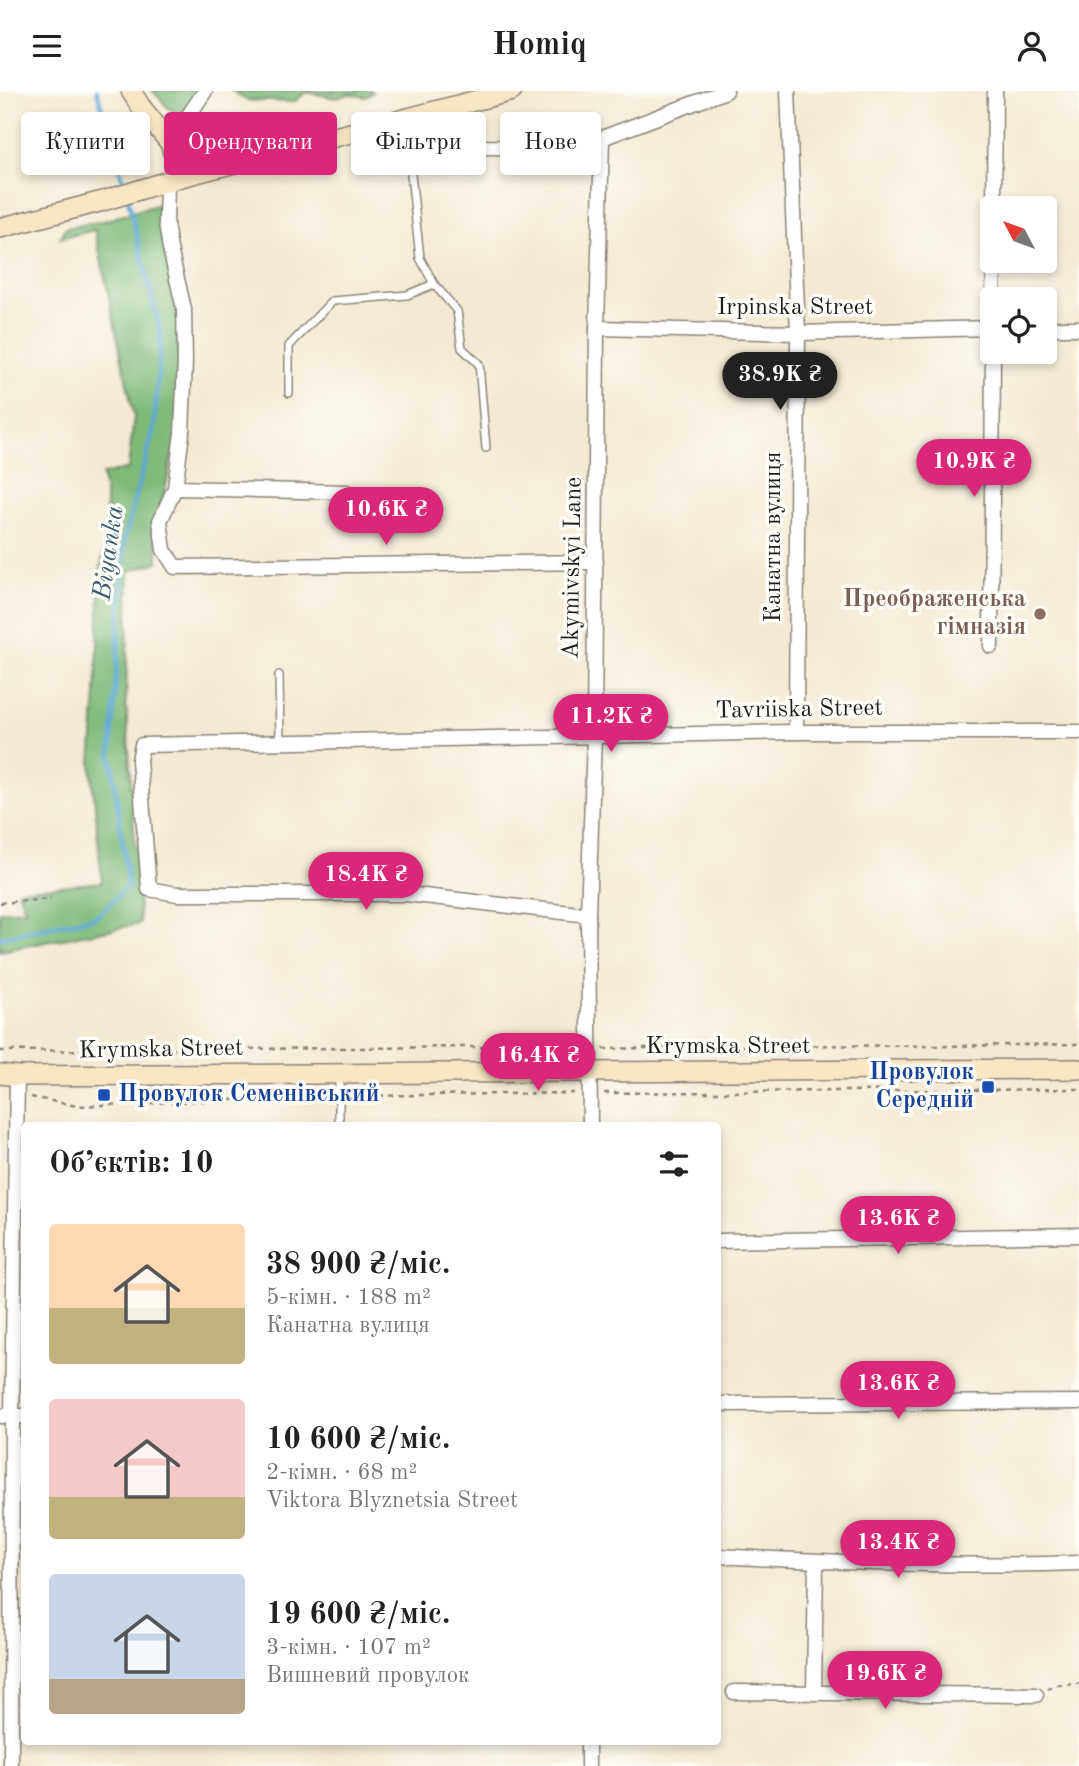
<!DOCTYPE html>
<html lang="uk">
<head>
<meta charset="utf-8">
<style>
	body { margin:0; font-family:"Old Standard TT",serif; background:#f2f2f2; color:#222; height:100vh; display:flex; flex-direction:column; font-size:26px; white-space:nowrap }
	* { box-sizing:border-box; margin:0 }
	p { font-size:23px; color:#767676 }
	.icon { flex:none; width:38px; height:38px; fill:none; stroke:currentColor; stroke-width:2; stroke-linecap:round; stroke-linejoin:round }
	.map { position:relative; flex:1; overflow:hidden }
	.drawer { position:absolute; left:21px; top:1031px; width:700px; height:623px; display:flex; flex-direction:column; background:#fff; border-radius:7px; box-shadow:0 4px 10px #0003 }
	.drawer>* { flex:none }
	.banner { position:absolute; left:21px; top:21px; width:700px; height:63px; display:flex; gap:14px }
	.needle { width:46px; rotate:311deg }
	.tools { position:absolute; left:980px; top:105px; display:grid; gap:14px }
	.tools a { display:grid; place-items:center; width:77px; height:77px; border-radius:7px; background:#fff; box-shadow:0 4px 10px #0003; font-size:35px }
	.price { position:absolute; translate:-50% -60px; padding:0 16px; border-radius:24px; background:#db2777; color:#fff; font-size:23px; line-height:46px; filter:drop-shadow(0 2px 4px #0008) }
	.price::after { content:''; position:absolute; left:50%; top:42px; width:21px; height:16px; margin-left:-10px; background:inherit; clip-path:polygon(0 0,100% 0,50% 100%) }
	.price.on { background:#222; color:#fff }
	ul { padding:0; list-style:none }
	li { display:flex; align-items:center; gap:21px; height:175px; padding:0 28px }
	li span { display:grid; place-items:center; flex:none; width:196px; height:140px; border-radius:7px; color:#555 }
	li>.icon { margin-inline-start:auto }
	span .icon { width:84px; height:84px; fill:#fffc; stroke-width:1 }
	li b { font-size:30px }
	h2 { display:flex; justify-content:space-between; align-items:center; height:84px; padding:0 28px; font-size:30px }
	.pill { padding:0 24px; border-radius:7px; background:#fff; box-shadow:0 4px 10px #0003; font-size:24px; line-height:63px }
	.pill.on { background:#db2777; color:#fff }
	header { display:flex; justify-content:space-between; align-items:center; height:91px; padding:0 28px; background:#fff; font-size:32px; font-weight:800 }
	.map>svg:first-child { display:block }
	.forest { fill:#7fba79; stroke:#4e6b4a; stroke-width:2 }
	.lines { fill:none; stroke-linecap:round; stroke-linejoin:round }
	.stream { stroke:#5da9d6; stroke-width:4.5 }
	.lane-casing { stroke:#888378; stroke-width:10 }
	.street-casing { stroke:#888378; stroke-width:17 }
	.secondary-casing { stroke:#888378; stroke-width:22 }
	.path { stroke:#888378; stroke-width:2.5; stroke-dasharray:5 5; stroke-linecap:butt }
	.lane { stroke:#fff; stroke-width:7 }
	.street { stroke:#fff; stroke-width:14 }
	.secondary { stroke:#fbe6c4; stroke-width:19 }
	.education-dot { fill:#8d6e63; stroke:#fdfcf7; stroke-width:2.5 }
	.transit-dot { fill:#1a4fb4; stroke:#fdfcf7; stroke-width:2.5 }
	.labels { text-anchor:middle; dominant-baseline:central; stroke-width:7; stroke-linejoin:round; paint-order:stroke }
	.street-label { font-size:24px; fill:#1c1c1c; stroke:#fdfcf7 }
	.education-label { font-size:24px; font-weight:bold; fill:#785e54; stroke:#fdfcf7; text-anchor:end }
	.transit-label { font-size:24px; font-weight:bold; fill:#164399; stroke:#fdfcf7; text-anchor:end }
	.water-label { font-size:26px; font-style:italic; fill:#395b70; stroke:#fdfcf7 }
</style>
</head>
<body>
<header><svg class="icon" aria-label="menu" viewBox="0 0 24 24"><path d="M4 6h16M4 12h16M4 18h16"/></svg>Homiq<svg class="icon" aria-label="person" viewBox="0 0 24 24"><circle cx="12" cy="8" r="4"/><path d="M4 21q1-7 8-7t8 7"/></svg></header>
<div class="map">
<svg width="1079" height="1675" viewBox="0 0 1079 1675">
	<rect width="100%" height="100%" fill="#fdfcf7"/>
	<filter id="ink" filterUnits="userSpaceOnUse"><feTurbulence type="fractalNoise" baseFrequency=".0143" numOctaves="2"/><feDisplacementMap in="SourceGraphic" scale="14" xChannelSelector="R" yChannelSelector="G"/><feConvolveMatrix kernelMatrix="1 2 1 2 8 2 1 2 1" color-interpolation-filters="sRGB"/></filter>
	<filter id="wash" filterUnits="userSpaceOnUse"><feTurbulence type="fractalNoise" baseFrequency=".00686" numOctaves="4" result="noise"/><feDisplacementMap in="SourceGraphic" scale="28" xChannelSelector="R" yChannelSelector="G"/><feGaussianBlur stdDeviation="1.57" result="paint"/><feColorMatrix in="noise" values="0 0 0 0 0 0 0 0 0 0 0 0 0 0 0 0 0 1.4 0 .05"/><feComposite in="paint" operator="in"/></filter>
	<g filter="url(#wash)">
		<rect width="100%" height="100%" fill="#f4ead3"/>
		<!-- forest -->
		<g class="forest">
			<path d="M153,0h46l-14,24 -15,-5z"/>
			<path d="M232,0h140l1,1 -7,5 -16,-3 -14,4 -30,-6 -12,10 -48,-2z"/>
			<path d="M163,112l16,106 -1,117 -11,55 -11,45 2,36 -29,9 -3,131 14,222 -140,27v-39l25,-2 -7,-20 84,-8 -11,-118 5,-69 5,-130 5,-25v-42l-4,-23 26,-6 6,-52 -39,-187 -35,8 6,-10 37,-7z"/>
		</g>
		<g class="lines">
			<!-- stream -->
			<g class="stream">
				<path d="M97,0l28,97"/>
				<path d="M112,48l19,-25"/>
				<path d="M0,847l96,-21 32,-31 -17,-132 14,-218 29,-108 7,-94 -33,-135"/>
			</g>
		</g>
	</g>
	<g filter="url(#ink)">
		<g class="lines">
			<!-- lane casing -->
			<g class="lane-casing">
				<g id="lane">
					<path d="M405,28l15,139 14,26 23,27 5,37 17,16 7,84"/>
					<path d="M289,302v-47l43,-45 75,-6 27,-11"/>
					<path d="M279,584l1,67"/>
					<path d="M339,985v49"/>
				</g>
			</g>
			<!-- street casing -->
			<g class="street-casing">
				<g id="street">
					<path d="M788,0l10,242 -2,399"/>
					<path d="M404,28l49,21 33,7 52,1 64,-10 124,-47"/>
					<path d="M170,52l35,-52"/>
					<path d="M167,90l-1,42 4,26 14,60 1,52 -3,72 -7,55 -15,33 4,29 11,17 421,-5"/>
					<path d="M994,117l1,-117"/>
					<path d="M993,208l1,-38"/>
					<path d="M597,237l201,5 194,-5"/>
					<path d="M1045,237h34"/>
					<path d="M175,397l172,4"/>
					<path d="M991,555l2,-294"/>
					<path d="M588,824l-181,-21h-230l-28,-5 -10,-129 3,-15 654,-13h283"/>
					<path d="M590,1034l-2,-210 6,-178 3,-409 5,-190"/>
					<path d="M718,1150l361,-6"/>
					<path d="M718,1313l361,-2"/>
					<path d="M0,1325h24"/>
					<path d="M718,1465c120,7 241,11 361,7"/>
					<path d="M734,1601l302,3"/>
					<path d="M814,1602l2,-131"/>
					<path d="M588,1650v25"/>
					<path d="M11,1675l1,-350 5,-340"/>
				</g>
			</g>
			<!-- secondary casing -->
			<g class="secondary-casing">
				<g id="secondary">
					<path d="M131,0l10,16 29,36 11,34"/>
					<path d="M0,137l103,-27 78,-24 331,-86"/>
					<path d="M0,983l17,2c354,-4 708,-4 1062,-7"/>
				</g>
			</g>
			<!-- path -->
			<g class="path">
				<path d="M0,812l51,-4"/>
				<path d="M603,958l180,-4 158,1 138,-2"/>
				<path d="M0,960l473,-4 102,2"/>
				<path d="M604,1002l475,-4"/>
				<path d="M349,1005l227,-3"/>
				<path d="M31,1006l46,9 251,-10"/>
				<path d="M1048,1598l8,-4 23,-1"/>
			</g>
			<!-- lane -->
			<use href="#lane" class="lane"/>
			<!-- street -->
			<use href="#street" class="street"/>
			<!-- secondary -->
			<use href="#secondary" class="secondary"/>
		</g>
	</g>
	<!-- markers -->
	<circle class="education-dot" cx="1040" cy="523" r="7"/>
	<g class="transit-dot">
		<rect x="981" y="989" width="14" height="14" rx="3.5"/>
		<rect x="97" y="997" width="14" height="14" rx="3.5"/>
	</g>
	<g class="labels">
		<!-- street labels -->
		<g class="street-label">
			<text x="795" y="217">Irpinska Street</text>
			<text transform="translate(774 446) rotate(-90)">Канатна вулиця</text>
			<text transform="translate(573 477) rotate(-89)">Akymivskyi Lane</text>
			<text transform="translate(799 619) rotate(-1)">Tavriiska Street</text>
			<text x="728" y="956">Krymska Street</text>
			<text transform="translate(161 959) rotate(-1)">Krymska Street</text>
		</g>
		<!-- education labels -->
		<g class="education-label">
			<text x="1026" y="509">Преображенська<tspan x="1026" dy="28">гімназія</tspan></text>
		</g>
		<!-- transit labels -->
		<g class="transit-label">
			<text x="974" y="982">Провулок<tspan x="974" dy="28">Середній</tspan></text>
			<text x="118" y="1004" text-anchor="start">Провулок Семенівський</text>
		</g>
		<!-- water labels -->
		<g class="water-label">
			<text transform="translate(109 462) rotate(-82)">Biyanka</text>
		</g>
	</g>
</svg>
<div class="tools">
<a><svg class="needle" viewBox="-14 -14 28 28"><path d="M0-13l5 13h-10z" fill="#e53935"/><path d="M0 13l5-13h-10z" fill="#767676"/></svg></a>
<a><svg class="icon" aria-label="locate" viewBox="0 0 24 24"><circle cx="12" cy="12" r="6"/><path d="M12 2v4M12 18v4M2 12h4M18 12h4"/></svg></a>
</div>
<b class="price on" style="left:780px;top:321px">38.9K ₴</b>
<b class="price" style="left:974px;top:408px">10.9K ₴</b>
<b class="price" style="left:386px;top:456px">10.6K ₴</b>
<b class="price" style="left:611px;top:663px">11.2K ₴</b>
<b class="price" style="left:366px;top:821px">18.4K ₴</b>
<b class="price" style="left:538px;top:1002px">16.4K ₴</b>
<b class="price" style="left:898px;top:1165px">13.6K ₴</b>
<b class="price" style="left:898px;top:1330px">13.6K ₴</b>
<b class="price" style="left:898px;top:1489px">13.4K ₴</b>
<b class="price" style="left:885px;top:1620px">19.6K ₴</b>
<div class="banner">
<a class="pill">Купити</a>
<a class="pill on">Орендувати</a>
<a class="pill">Фільтри</a>
<a class="pill">Нове</a>
</div>
<section class="drawer">
<h2>Об’єктів: 10<svg class="icon" aria-label="filters" viewBox="0 0 24 24"><path d="M4 7h16M4 17h16"/><circle cx="9" cy="7" r="2"/><circle cx="15" cy="17" r="2"/></svg></h2>
<ul>
<li><span style="background:linear-gradient(#ffd9b3 60%,#c2b280 0)"><svg class="icon" aria-label="home" viewBox="0 0 24 24"><path d="M3 11l9-7 9 7M6 9v11h12V9"/></svg></span><div><b>38 900 ₴/міс.</b><p>5-кімн. · 188 m²</p><p>Канатна вулиця</p></div></li>
<li><span style="background:linear-gradient(#f6c9c9 70%,#c2b280 0)"><svg class="icon" aria-label="home" viewBox="0 0 24 24"><path d="M3 11l9-7 9 7M6 9v11h12V9"/></svg></span><div><b>10 600 ₴/міс.</b><p>2-кімн. · 68 m²</p><p>Viktora Blyznetsia Street</p></div></li>
<li><span style="background:linear-gradient(#c9d6e8 75%,#b9a48a 0)"><svg class="icon" aria-label="home" viewBox="0 0 24 24"><path d="M3 11l9-7 9 7M6 9v11h12V9"/></svg></span><div><b>19 600 ₴/міс.</b><p>3-кімн. · 107 m²</p><p>Вишневий провулок</p></div></li>
</ul>
</section>
</div>
</body>
</html>
